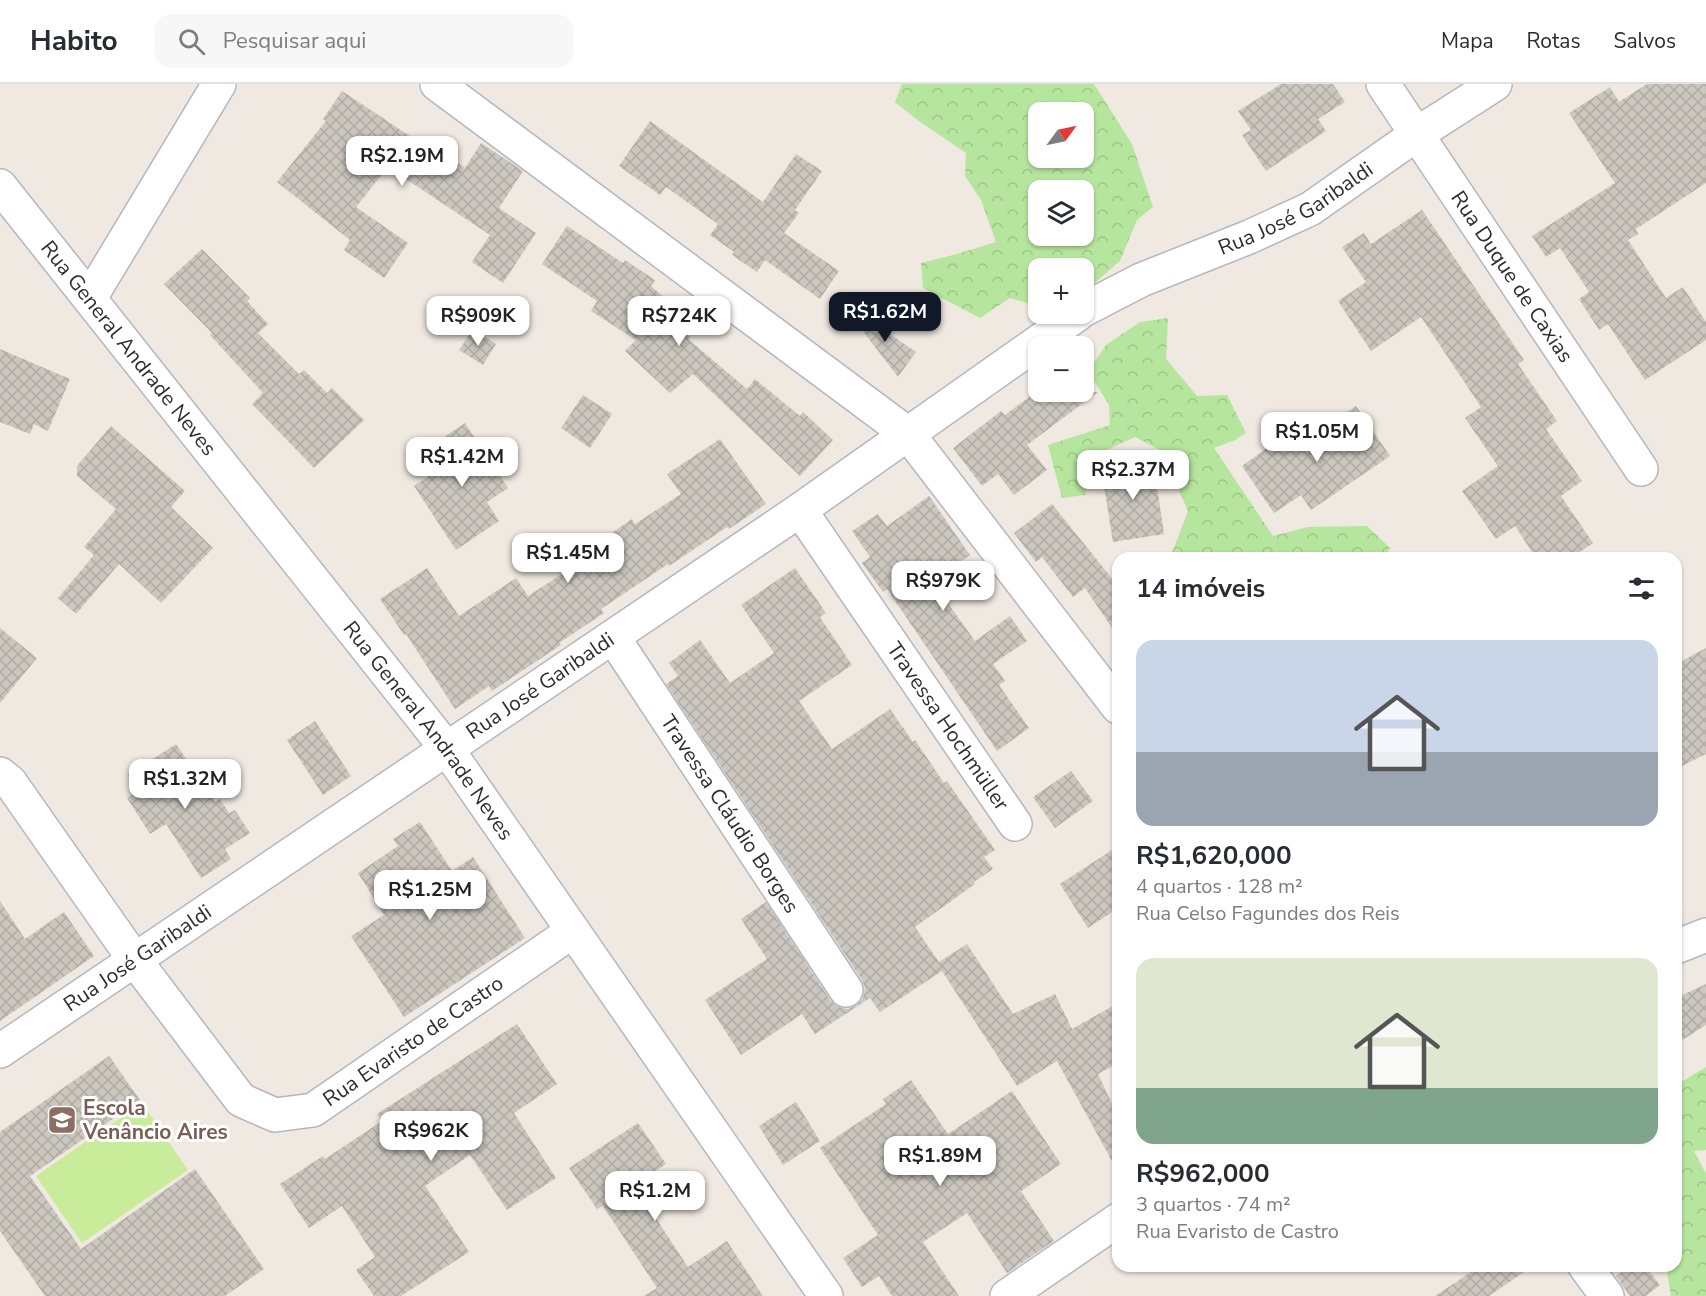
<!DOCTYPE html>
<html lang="pt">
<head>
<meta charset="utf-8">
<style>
	body { margin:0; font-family:"Nunito Sans",sans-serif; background:#f7f7f7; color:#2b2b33; height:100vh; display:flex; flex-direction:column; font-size:22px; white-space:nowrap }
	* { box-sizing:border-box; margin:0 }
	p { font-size:20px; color:#7c7c81 }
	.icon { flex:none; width:33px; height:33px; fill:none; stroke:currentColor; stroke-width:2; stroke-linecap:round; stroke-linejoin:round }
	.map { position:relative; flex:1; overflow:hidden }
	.side { position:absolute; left:1112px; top:468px; width:570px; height:720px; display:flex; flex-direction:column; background:#fff; border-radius:18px; box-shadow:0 2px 4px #0004 }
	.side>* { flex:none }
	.needle { width:39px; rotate:57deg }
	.fabs { position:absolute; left:1028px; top:18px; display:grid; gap:12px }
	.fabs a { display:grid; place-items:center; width:66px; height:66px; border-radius:12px; background:#fff; box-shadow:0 2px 4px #0004; font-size:30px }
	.price { position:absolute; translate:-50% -51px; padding:0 14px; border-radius:12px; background:#fff; color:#222; font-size:20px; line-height:39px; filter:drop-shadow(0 2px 3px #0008) }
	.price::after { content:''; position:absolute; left:50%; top:36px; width:18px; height:14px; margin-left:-9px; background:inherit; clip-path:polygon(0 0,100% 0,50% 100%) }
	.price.on { background:#111827; color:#fff }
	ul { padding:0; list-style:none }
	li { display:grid; align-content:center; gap:12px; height:318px; padding:0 24px }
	li span { display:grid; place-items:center; height:186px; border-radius:18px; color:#555 }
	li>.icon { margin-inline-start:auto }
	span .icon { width:108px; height:108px; fill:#fffc; stroke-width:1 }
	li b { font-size:26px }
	h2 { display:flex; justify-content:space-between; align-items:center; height:72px; padding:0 24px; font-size:26px }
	header { display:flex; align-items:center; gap:36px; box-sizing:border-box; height:84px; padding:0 30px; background:#fff; border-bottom:2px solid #e1e1e2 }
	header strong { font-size:28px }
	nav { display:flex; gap:33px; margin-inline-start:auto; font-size:21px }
	.search { width:420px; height:54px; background:#f7f7f7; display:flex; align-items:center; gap:15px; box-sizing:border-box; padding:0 21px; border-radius:18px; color:#7c7c81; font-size:22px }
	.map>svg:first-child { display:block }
	.forest { fill:url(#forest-crowns); fill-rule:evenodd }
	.pitch { fill:#c9ec9a }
	.building { fill:url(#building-cross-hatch) }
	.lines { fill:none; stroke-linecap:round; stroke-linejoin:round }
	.minor-casing { stroke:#b4b7c1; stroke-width:36 }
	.secondary-casing { stroke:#b4b7c1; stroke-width:36 }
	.minor { stroke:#fff; stroke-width:33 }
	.secondary { stroke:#fff; stroke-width:33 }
	.labels { text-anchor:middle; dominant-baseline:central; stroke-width:6; stroke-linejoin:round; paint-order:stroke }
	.street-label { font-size:21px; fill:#2e2e2e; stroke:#fff }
	.education-label { font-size:21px; font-weight:bold; fill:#785e54; stroke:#fff; text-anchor:start }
</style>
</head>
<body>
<header>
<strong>Habito</strong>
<div class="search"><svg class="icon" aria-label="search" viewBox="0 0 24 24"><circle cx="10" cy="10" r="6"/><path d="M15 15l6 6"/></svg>Pesquisar aqui</div>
<nav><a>Mapa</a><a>Rotas</a><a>Salvos</a></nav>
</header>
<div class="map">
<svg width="1706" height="1212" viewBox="0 0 1706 1212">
	<defs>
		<pattern id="forest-crowns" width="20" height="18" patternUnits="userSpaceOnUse" patternTransform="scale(1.5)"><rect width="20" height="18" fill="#b6e59e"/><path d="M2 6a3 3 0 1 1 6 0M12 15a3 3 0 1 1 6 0" fill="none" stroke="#9dc588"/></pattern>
		<pattern id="building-cross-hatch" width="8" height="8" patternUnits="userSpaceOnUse" patternTransform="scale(1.5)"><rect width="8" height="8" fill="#cbc7bf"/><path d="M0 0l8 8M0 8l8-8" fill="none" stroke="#afaba4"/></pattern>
	</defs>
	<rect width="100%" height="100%" fill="#efe9e1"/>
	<!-- forest -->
	<g class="forest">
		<path d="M902,0h192l38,60 21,63 -16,13 -17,41 -37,32v-25h-45v38l-28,-8 -30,20 -57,-30 -2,-25 36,-9 39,-12 -15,-42 -16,-24 1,-23 -50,-34 -21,-17zM1038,28h45v46h-45zM1038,106h45v46h-45z"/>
		<path d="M1168,234l-2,41 31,37 30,-1 19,38 -11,7 -21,8 59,88 35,-9 59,-1 23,22 -6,10h-214l18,-47 -26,-60 -27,-14 -37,17 -13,41 -23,3 -14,-53 62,-20 -1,-20 -21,-34 18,-26 34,-23z"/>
		<path d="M1706,983v83l-12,1 12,23v122h-35l-5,-30h10v-191l7,6z"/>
	</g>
	<!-- pitch -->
	<path class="pitch" d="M142,1019l46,67 -106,73 -46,-67z"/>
	<!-- building -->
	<g class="building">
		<path d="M1281,0h52l12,18 -27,17 8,12 -60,40 -24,-36 9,-5 -13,-19z"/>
		<path d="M1647,0h59v99l-70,46 2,5 -10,6 38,58 17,-11 23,35v18l-61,40 -37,-56 -9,6 -20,-31 10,-7 -29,-44 -14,9 -14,-21 83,-53 -46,-70 41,-26 9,15z"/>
		<path d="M342,7l83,55 2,-4 38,26 16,-25 42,28 -24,37 37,25 -33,50 -31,-21 18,-27 -102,-68 -32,40 52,36 -24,35 -40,-28 6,-10 -73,-58 49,-61 -3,-2z"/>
		<path d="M650,37l113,81 33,-48 26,17 -27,39 4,3 -15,20 55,38 -19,28 -55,-39 -8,12 -25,-17 2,-3 -24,-17 8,-11 -52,-37 -6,8 -41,-29z"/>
		<path d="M1422,126l102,150 -6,4 39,57 -11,8 36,52 -21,15 32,47 -22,15h-35l-21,-32 -19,13 -34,-48 36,-25 -33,-48 16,-11 -60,-90 -50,34 -33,-50 28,-19 -24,-35 22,-14 7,11z"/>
		<path d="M567,142l56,37 2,-3 30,20 -4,6 36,32 -8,9 11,10 -2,2 59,50 8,-10 45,37 3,-4 30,28 -33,36 -107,-102 -23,19 -45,-42 11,-11 -45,-29 6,-10 -55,-37z"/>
		<path d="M202,165l48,49 -3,3 21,23 -10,9 41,41 5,-4 23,23 5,-5 32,32 -50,48 -62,-64 11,-11 -53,-58 2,-2 -48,-49z"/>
		<path d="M853,224l63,44 -18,25 -49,-64z"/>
		<path d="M473,245l23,15 -13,21 -24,-15z"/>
		<path d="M0,265l70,30 -22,52 -14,-7 -4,10 -30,-12z"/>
		<path d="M1036,308h62l-71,53 20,25 -33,25 -16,-21 -16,12 -29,-38 48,-37 4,4z"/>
		<path d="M583,311l29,19 -22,34 -29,-20z"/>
		<path d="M1356,322l34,50 -79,54 -10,-15 -27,18 -32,-47 36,-26 8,12z"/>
		<path d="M465,339l43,65 -21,14 12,19 -43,29 -42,-64 32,-21 -14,-20z"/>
		<path d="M111,342l74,65 -14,16 42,41 -52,55 -42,-39 -43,50 -18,-16 36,-43 -10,-8 32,-38 -39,-33v-10z"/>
		<path d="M720,355l46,65 -37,25 -2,-2 -58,39 -1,-2 -67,45 3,4 -45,30 2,2 -69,46 -3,-5 -34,23 -49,-75 -2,1 -24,-36 47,-31 32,48 57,-38 12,18 77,-50 -4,-6 31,-21 3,5 46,-30 -14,-20z"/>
		<path d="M1153,376l11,74 -51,8 -12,-75z"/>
		<path d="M929,412l41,59 -38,26 43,60 35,-25 17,25 -34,23 12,17 -6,4 30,43 -32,23 -110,-162 -4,3 -21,-29 8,-6 -18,-26 26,-17 9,12z"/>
		<path d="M1052,420l66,82v51l-33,-49 -12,9 -31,-40 -6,5 -22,-29z"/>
		<path d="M795,484l31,45 -6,4 32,48 -53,36 33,48 58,-40 23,33 2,-2 29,43 3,-2 48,69 -11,7 9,12 -19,13 1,2 -60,43 24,35 28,-18 46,70 42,-20 17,35 46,-26v60l-20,11 20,42v56l-61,-111 -40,25 -75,-115 -62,41 -10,-14 -55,36 -13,-20 -61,41 -36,-55 62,-41 -26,-40 25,-17 65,99 7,6 10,2 9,-4 6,-7 2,-10 -3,-8 -196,-296 12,-8 -9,-13 31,-23 30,43 44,-30 -33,-48z"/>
		<path d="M0,544l37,30 -37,45z"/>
		<path d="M1706,564v106l-30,15v-105z"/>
		<path d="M315,637l36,55 -28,19 -36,-55z"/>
		<path d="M176,660l39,58 5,-3 9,14 6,-3 15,23 -25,16 6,10 -30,19 -35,-54 -16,10 -23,-36 11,-8 -10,-15z"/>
		<path d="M1071,687l22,30 -38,27 -22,-31z"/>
		<path d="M420,738l32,49 21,-14 52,81 -121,79 -53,-81 33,-21 -26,-42 40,-27 -5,-7z"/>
		<path d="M1118,762v62l-30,20 -28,-44z"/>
		<path d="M0,817l25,38 39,-27 30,44 -94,65z"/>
		<path d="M1706,900v41l-30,19v-46z"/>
		<path d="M517,940l40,60 -43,29 42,65 -49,32 -37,-55 -45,31 44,66 -68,44h-27l-18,-26 19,-13 -33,-51 -33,22 -29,-44 43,-28 2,3 57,-38 -5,-7z"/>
		<path d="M109,972l31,44 -110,76 51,73 114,-80 69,100 -39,27h-180l-45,-65v-99z"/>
		<path d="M911,996l37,54 64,-43 49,73 -40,27 33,50 -47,32 -40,-60 -44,29 36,54h-67l-13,-20 -17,11 -19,-29 35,-23 -58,-87 66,-44 -3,-5z"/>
		<path d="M796,1018l24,39 -37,24 -24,-39z"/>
		<path d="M638,1039l28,41 -32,21 54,82 39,-26 36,55h-119l13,-8 -54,-82 -6,3 -28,-41z"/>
		<path d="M1480,1182h53l-44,30h-54z"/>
		<path d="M1629,1182h16l15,19 -14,11h-16l-14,-20z"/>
	</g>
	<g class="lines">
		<!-- minor casing -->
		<g class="minor-casing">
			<g id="minor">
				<path d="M437,0l471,350 210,273"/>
				<path id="s1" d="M1383,0l258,385"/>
				<path id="s2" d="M0,102l447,563 379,547"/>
				<path d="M90,214l129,-214"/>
				<path id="s3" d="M1083,226l58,-30 108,-43 61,-28 107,-75 78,-50"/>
				<path id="s4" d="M800,426l215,314"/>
				<path id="s5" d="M613,553l233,353"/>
				<path id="s6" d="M0,690l10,8 124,177 107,141 34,15 38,-5 260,-179"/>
				<path id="s7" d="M0,967l800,-541 278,-196"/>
				<path d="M1585,1182l22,30"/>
			</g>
		</g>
		<!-- secondary casing -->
		<g class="secondary-casing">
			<g id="secondary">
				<path d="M1676,863l30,-12"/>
				<path d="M1007,1212l111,-76"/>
			</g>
		</g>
		<!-- minor -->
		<use href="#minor" class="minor"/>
		<!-- secondary -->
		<use href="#secondary" class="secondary"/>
	</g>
	<!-- icons -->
	<defs>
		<g id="school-square" transform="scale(1.5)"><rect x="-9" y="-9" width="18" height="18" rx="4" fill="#8d6e63" stroke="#fff"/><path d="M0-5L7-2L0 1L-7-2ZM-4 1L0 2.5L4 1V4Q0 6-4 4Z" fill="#fff"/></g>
	</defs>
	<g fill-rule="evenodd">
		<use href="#school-square" x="62" y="1036"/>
	</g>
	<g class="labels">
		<!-- street labels -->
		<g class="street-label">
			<text stroke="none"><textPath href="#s3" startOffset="236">Rua José Garibaldi</textPath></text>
			<text stroke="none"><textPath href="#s1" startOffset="232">Rua Duque de Caxias</textPath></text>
			<text stroke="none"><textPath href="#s2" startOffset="207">Rua General Andrade Neves</textPath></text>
			<text stroke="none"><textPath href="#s7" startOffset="652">Rua José Garibaldi</textPath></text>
			<text stroke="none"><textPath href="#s4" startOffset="262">Travessa Hochmüller</textPath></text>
			<text stroke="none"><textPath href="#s2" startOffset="693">Rua General Andrade Neves</textPath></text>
			<text stroke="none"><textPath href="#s5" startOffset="212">Travessa Cláudio Borges</textPath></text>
			<text stroke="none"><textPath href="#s7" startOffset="166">Rua José Garibaldi</textPath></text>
			<text stroke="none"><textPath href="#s6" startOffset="603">Rua Evaristo de Castro</textPath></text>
		</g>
		<!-- education labels -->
		<g class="education-label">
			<text x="83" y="1024">Escola<tspan x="83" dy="24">Venâncio Aires</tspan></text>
		</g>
	</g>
</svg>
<div class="fabs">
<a><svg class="needle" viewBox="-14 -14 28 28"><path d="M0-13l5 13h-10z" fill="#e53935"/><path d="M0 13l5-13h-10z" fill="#7c7c81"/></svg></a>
<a><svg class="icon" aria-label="layers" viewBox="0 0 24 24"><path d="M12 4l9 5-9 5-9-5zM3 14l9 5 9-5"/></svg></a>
<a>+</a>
<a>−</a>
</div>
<b class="price" style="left:402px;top:103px">R$2.19M</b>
<b class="price on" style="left:885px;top:259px">R$1.62M</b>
<b class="price" style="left:478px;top:263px">R$909K</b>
<b class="price" style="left:679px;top:263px">R$724K</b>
<b class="price" style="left:1317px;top:379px">R$1.05M</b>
<b class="price" style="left:462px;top:404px">R$1.42M</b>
<b class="price" style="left:1133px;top:417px">R$2.37M</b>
<b class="price" style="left:568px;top:500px">R$1.45M</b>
<b class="price" style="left:943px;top:528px">R$979K</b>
<b class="price" style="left:185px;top:726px">R$1.32M</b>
<b class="price" style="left:430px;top:837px">R$1.25M</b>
<b class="price" style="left:431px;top:1078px">R$962K</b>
<b class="price" style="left:940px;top:1103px">R$1.89M</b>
<b class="price" style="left:655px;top:1138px">R$1.2M</b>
<section class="side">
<h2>14 imóveis<svg class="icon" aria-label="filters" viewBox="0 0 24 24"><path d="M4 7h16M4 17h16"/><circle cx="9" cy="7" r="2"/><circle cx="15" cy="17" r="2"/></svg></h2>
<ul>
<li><span style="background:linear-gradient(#c9d6e8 60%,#9aa5b1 0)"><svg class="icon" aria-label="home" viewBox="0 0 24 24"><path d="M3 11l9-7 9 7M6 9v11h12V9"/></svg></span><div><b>R$1,620,000</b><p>4 quartos · 128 m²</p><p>Rua Celso Fagundes dos Reis</p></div></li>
<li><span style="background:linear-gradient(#dfe7d0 70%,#7fa58c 0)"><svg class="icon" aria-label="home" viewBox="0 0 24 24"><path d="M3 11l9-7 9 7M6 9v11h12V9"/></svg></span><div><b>R$962,000</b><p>3 quartos · 74 m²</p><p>Rua Evaristo de Castro</p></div></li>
</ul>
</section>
</div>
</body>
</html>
